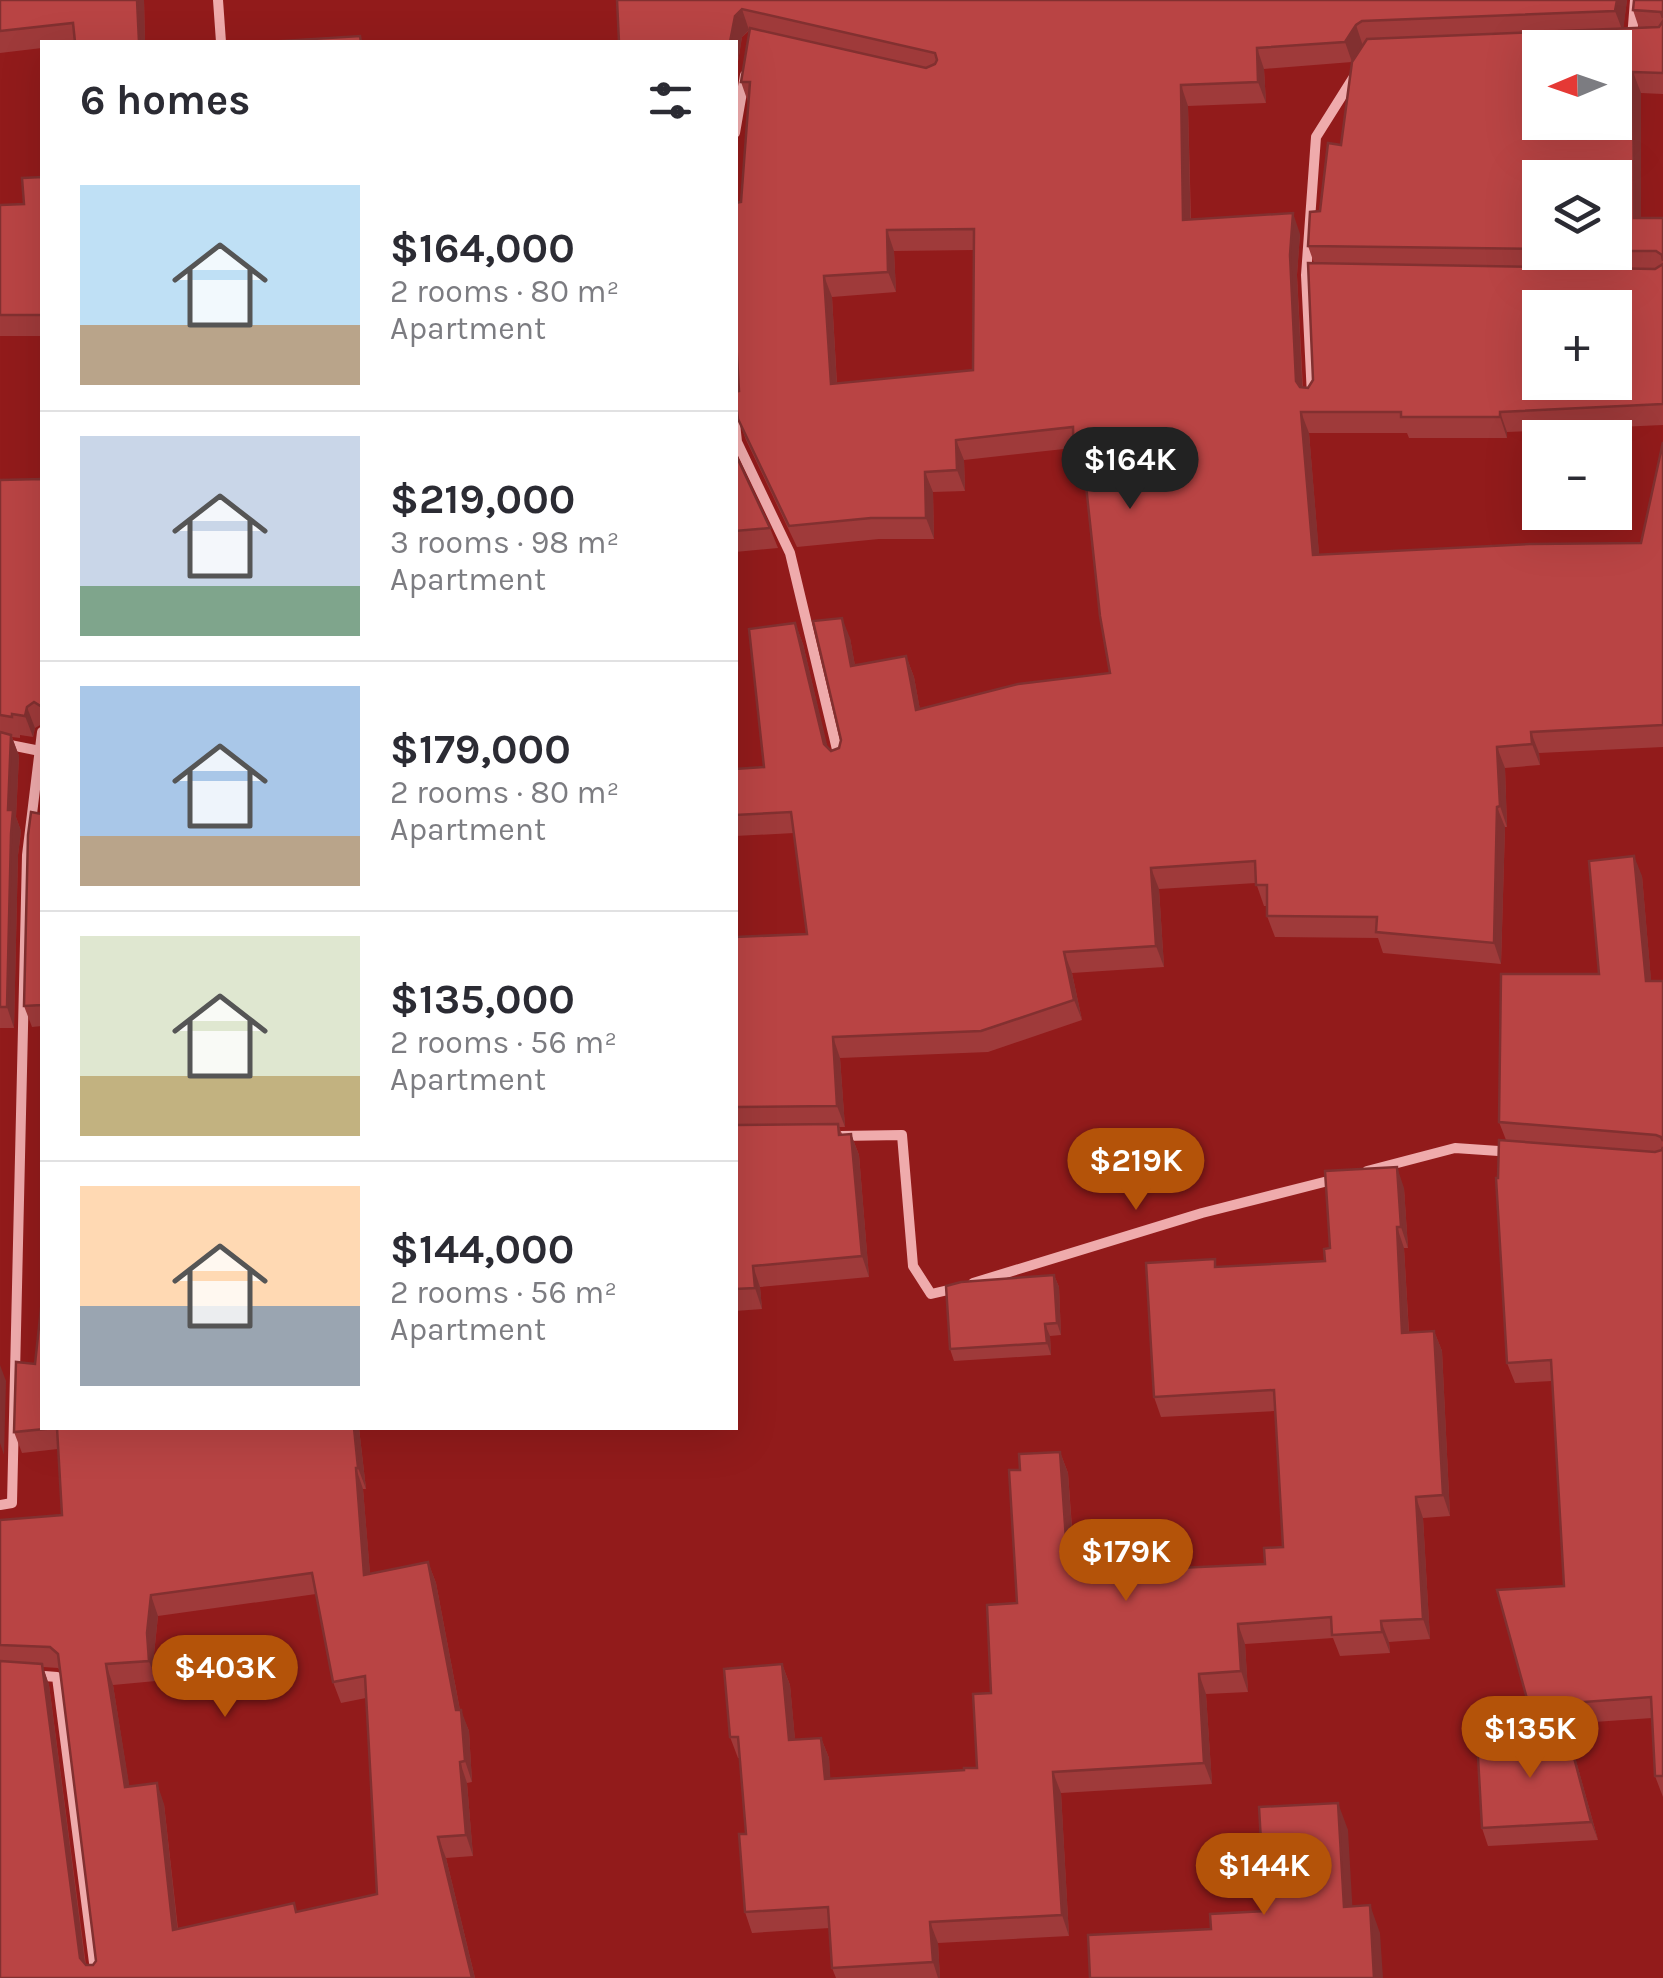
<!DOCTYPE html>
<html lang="en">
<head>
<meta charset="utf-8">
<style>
	body { margin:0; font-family:Karla,sans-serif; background:#f2f2f3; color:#2b2b33; height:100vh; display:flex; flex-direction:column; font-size:38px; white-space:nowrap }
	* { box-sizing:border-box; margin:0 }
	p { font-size:32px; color:#7c7c81 }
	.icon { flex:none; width:55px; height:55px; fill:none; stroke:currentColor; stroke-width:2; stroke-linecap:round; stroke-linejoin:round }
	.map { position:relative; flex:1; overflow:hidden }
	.side { position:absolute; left:40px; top:40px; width:698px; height:1390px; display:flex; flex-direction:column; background:#fff; border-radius:0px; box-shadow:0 10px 40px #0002 }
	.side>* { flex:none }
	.needle { width:65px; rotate:268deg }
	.tools { position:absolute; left:1522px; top:30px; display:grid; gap:20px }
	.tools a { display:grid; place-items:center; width:110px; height:110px; border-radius:0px; background:#fff; box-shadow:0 10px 40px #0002; font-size:50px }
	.price { position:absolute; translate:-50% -85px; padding:0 22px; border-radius:35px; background:#b45309; color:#fff; font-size:32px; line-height:65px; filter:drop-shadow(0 2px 5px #0008) }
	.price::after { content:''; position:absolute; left:50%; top:60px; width:30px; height:22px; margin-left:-15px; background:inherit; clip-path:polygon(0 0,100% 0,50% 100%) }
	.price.on { background:#222; color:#fff }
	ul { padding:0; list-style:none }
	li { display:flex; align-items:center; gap:30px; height:250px; padding:0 40px }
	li+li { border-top:2px solid #e1e1e2 }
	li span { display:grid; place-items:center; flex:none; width:280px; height:200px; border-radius:0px; color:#555 }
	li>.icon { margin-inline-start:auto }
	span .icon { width:120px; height:120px; fill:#fffc; stroke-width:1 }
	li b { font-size:42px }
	h2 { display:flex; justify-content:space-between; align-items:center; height:120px; padding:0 40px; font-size:42px }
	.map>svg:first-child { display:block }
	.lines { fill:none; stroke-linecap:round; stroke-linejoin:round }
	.street { stroke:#efabac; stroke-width:10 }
	.wall { fill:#9f3a3a; fill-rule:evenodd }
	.shaded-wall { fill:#823030 }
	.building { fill:#b94444; stroke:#823030; stroke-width:2.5; fill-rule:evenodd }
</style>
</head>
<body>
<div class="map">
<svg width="1663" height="1978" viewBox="0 0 1663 1978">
	<rect width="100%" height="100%" fill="#921b1b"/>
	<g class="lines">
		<!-- street -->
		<g class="street">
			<path d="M218,0l3,42"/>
			<path d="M1632,39l3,-39"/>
			<path d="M735,133l10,-58"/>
			<path d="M1312,396l-6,-121 10,-138 39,-62"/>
			<path d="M735,423l2,19 53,111 50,209"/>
			<path d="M0,743l40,8"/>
			<path d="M840,1136l62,-1 11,131 18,28 26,-6"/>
			<path d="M1367,1171l88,-23 58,4"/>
			<path d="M973,1283l229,-70 134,-34"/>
			<path d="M0,1505l12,-2 15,-648 15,-123"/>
			<path d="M32,1675l25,2 39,301"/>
		</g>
	</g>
	<!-- wall -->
	<g class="wall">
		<path d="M0,0h144l1,42h-103v6l-42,5z"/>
		<path d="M617,0h1010l-4,28h16l-6,-18 30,-10v94l-22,-1v125h22v207l-156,7v6h-98l-2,-5h-98l10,122 322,-12 22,-101v305l-124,6 1,12 -35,3 2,59h-2l-4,137 -118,-11 -5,-15 -103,-1 -8,-21v-10h-3l-8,-23 -97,6 5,78 -92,6 10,47 -94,32 -148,6 5,69h-6l3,7h9l8,21 10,122 -109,10 2,22 -27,2v-374l72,-3 -13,-101 -59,3v-67l29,-2 31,-144 8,21 24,103 4,4 8,-3 2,-8 9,-102 5,28 51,-10 8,21 6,33 190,-37 -24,-185h-4l-8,-21 -1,-19 -109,12 1,31 -32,1 1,47h-55l-82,8 -51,-107 -9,-25h-2v-23l4,-1 2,-189 7,-100 -7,-20 9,-52 -8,7 -7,43v-38zM1352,62l-11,83 -33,101 6,17 -1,117 -5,8h-5l-6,-113 3,-41 -109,-15 -3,-113 78,-3 -2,-34zM1540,178h75v74h-75zM974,250l-1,120 -136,14 -5,-87 64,-5 -2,-41z"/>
		<path d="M42,177v159h-42v-131l24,-1z"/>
		<path d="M735,453l35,75 8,20 -43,4z"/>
		<path d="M42,479v245l-7,4 -2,9 -13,-2v3l-8,-1 7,19 -3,61 5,14 -3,24 -4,173h-14v4v-552z"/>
		<path d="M42,814v212l-10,1 -8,-21z"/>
		<path d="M1642,876l9,105h12v816l-8,-21 -3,-58 -116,8 -7,-20 35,-120 -12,-205 -37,2 -8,-20 -1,-223 -7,-18 100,-148z"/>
		<path d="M1404,1188l4,60h-4l5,84 25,-1 8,20 8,165 -27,2 7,121 -41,3 1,11 -50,3 -7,-18 -88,6 3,48 -42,2 6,90 -151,9 8,143 -131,7 2,35h-104l-4,-10 -2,-40 -78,5 -7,-21 1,-78 -6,-76h-2l-8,-21 52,-73 8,21 5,55 26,-2 8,20 1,20 134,-8 13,-2 14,-75 26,-90 3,-133 40,-18 8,21 6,81 81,-5 7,20 103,-5 18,-17 -8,-136 -114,6 -7,-20 63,-130 108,-6 5,-13z"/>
		<path d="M1054,1275l5,12 2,48 -11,1 1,19 -97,6 -4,-12z"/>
		<path d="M16,1362l343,66 7,61h-3l7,85 58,-12 8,21 24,127 9,21 3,51 -5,1 6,73 -27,2 29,120h-475v-458l62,-5 -4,-66 -36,4 -8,-21zM316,1594l17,88 8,21 25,-5 11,196 -80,18 -3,-9 -116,26 -14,-125 -35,-18 -16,-101 43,-4 -2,-27 4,-38zM43,1667l15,1 2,2 36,291 -3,4h-7l-37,-280z"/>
		<path d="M1573,1750l25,90 -110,6 -6,-18z"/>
	</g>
	<!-- shaded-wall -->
	<g class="shaded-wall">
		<path d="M137,0h7l1,42h-6z"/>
		<path d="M1617,0h10l-4,32 -8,-21z"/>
		<path d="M742,9l7,21 -7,7 -7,43v-38h-5l5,-26z"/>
		<path d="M1356,25l7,21 -11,16 -7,-20z"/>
		<path d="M1257,48l7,21 2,34 -8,-21z"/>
		<path d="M1633,72l8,21v145l-7,-20z"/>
		<path d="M1181,85l7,21 3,134 -8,-20z"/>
		<path d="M1293,213l7,21 -3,41 6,126 -7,-20 -6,-126z"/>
		<path d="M887,230l7,21 2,41 -8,-20z"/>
		<path d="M824,276l8,21 6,108 -7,-21z"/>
		<path d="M1301,412l8,21 12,143 -8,-21z"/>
		<path d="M1500,412l7,20v6l-7,-21z"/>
		<path d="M956,440l8,20 1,31 -8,-21z"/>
		<path d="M925,472l8,20 1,47 -8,-21z"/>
		<path d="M842,618l8,20 9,49 -8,-21z"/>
		<path d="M795,623l8,21 29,121 -8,-21z"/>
		<path d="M735,640l4,31 -4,-11z"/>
		<path d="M906,656l8,21 10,54 -8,-21z"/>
		<path d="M27,707l8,21 -2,9 -8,-21z"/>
		<path d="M1531,732l8,21 1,12 -8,-21z"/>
		<path d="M11,735l8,21 -3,61 5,14 -3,24 -4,173 -7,-21 1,-197z"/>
		<path d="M1497,747l8,21 2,59 -7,-21z"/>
		<path d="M1497,807l8,20 -4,137 -7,-21z"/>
		<path d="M1634,856l8,20 11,126 -7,-21z"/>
		<path d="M1151,868l8,21 5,78 -8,-21z"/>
		<path d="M1064,952l8,21 10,47 -8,-20z"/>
		<path d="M833,1037l7,21 5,69 -8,-21z"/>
		<path d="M851,1134l8,21 10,122 -7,-21z"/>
		<path d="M1397,1167l7,21 4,60 -7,-21z"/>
		<path d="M1397,1227l7,21 6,105 -8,-20z"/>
		<path d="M753,1266l7,21 2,22 -7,-21z"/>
		<path d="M1054,1275l5,12 2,48 -4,-12z"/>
		<path d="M1045,1324l5,12 1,19 -4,-12z"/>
		<path d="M1434,1331l8,20 8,165 -7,-21z"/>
		<path d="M0,1365l6,16 -2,74 -4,-12z"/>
		<path d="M354,1428h5l7,61 -8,-21z"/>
		<path d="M1060,1452l8,21 7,102 -8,-21z"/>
		<path d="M356,1468l7,21 9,107 -8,-21z"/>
		<path d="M1416,1497l7,21 7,121 -7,-20z"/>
		<path d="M1155,1549l7,20h-6z"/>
		<path d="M428,1562l8,21 26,138 -1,-11 8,21 3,51 -7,-21z"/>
		<path d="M151,1595l7,21 -4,38 2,27 -7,-20 -2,-28z"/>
		<path d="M1381,1621l8,21 1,11 -8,-21z"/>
		<path d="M1238,1624l7,20 3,48 -7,-21z"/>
		<path d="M42,1664l7,21 38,293 -7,-20z"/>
		<path d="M106,1664l7,21 20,123 -8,-21z"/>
		<path d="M782,1664l8,21 7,76 -8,-21z"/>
		<path d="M1199,1674l7,20 6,90 -8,-21z"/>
		<path d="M1567,1731l6,19 25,90 -7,-18z"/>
		<path d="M821,1738l8,20 3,41 -7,-20z"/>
		<path d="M460,1762l7,21 6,73 -7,-21z"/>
		<path d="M1053,1772l8,21 8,143 -7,-21z"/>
		<path d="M157,1783l7,21 16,147 -7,-21z"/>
		<path d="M1338,1803l10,27 6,104 -10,-27z"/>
		<path d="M438,1837l8,21 29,120h-3z"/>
		<path d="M1370,1905l10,28 3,45h-9z"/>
		<path d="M930,1922l8,21 2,35h-2l-5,-16z"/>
	</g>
	<!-- building -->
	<g class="building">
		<path d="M0,0h137l2,42h-64l-2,-19 -73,8z"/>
		<path d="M617,0h1000l-2,11 -253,10 -6,4 -11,17 -88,6 1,34 -77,3 2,135 110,-7 -3,42 6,126 4,6 8,1 5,-8 -5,-117 347,6 8,-5v140l-163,8v5h-99v-5h-100l12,143 216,-11 112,-1 22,-101v283l-132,7 1,12 -35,3 3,59 -3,1 -3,136 -118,-11 1,-15 -110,-1v-31h-11l-1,-24 -104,7 5,78 -92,6 10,48 -93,31 -148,6 4,69 -102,1v-170l72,-3 -16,-122 -56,3v-46l29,-2 -15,-138 46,-6 29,121 7,7 8,-3 2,-8 -28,-119 29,-3 9,48 55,-10 10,54 102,-26 92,-11 -10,-57 -16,-149h-10l-1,-40 -117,13 1,30 -32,2 1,46h-55l-82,8 -51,-107 -3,-21v-6l4,-1 -4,-70v-118l6,-1 9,-120h-9l9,-54 176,40 9,-4 2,-4 -2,-7 -193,-44 -7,7 -5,26h-111zM974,229l-1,141 -142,14 -7,-108 64,-4 -1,-42zM1540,308h75v74h-75z"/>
		<path d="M1634,0h29v18l-2,-6 -28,-2z"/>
		<path d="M1663,21v52l-30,-1 1,146h29v43l-1,-6 -6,-4h-41v-73h-75v71l-232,-3 2,-34 10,-1 8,-68 13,2 11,-83 15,-23 292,-12zM1540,48h75v74h-75z"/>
		<path d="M360,36l1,6h-95z"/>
		<path d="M42,177v138h-42v-110l24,-1 -2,-26z"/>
		<path d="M735,453l35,75 -35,3z"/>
		<path d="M42,479v240v-12l-8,-5 -7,5 -2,9 -13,-2v3l-12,-2v-235z"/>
		<path d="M0,732l11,3 -3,75h5l-2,24 -4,173h-7z"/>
		<path d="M31,812l11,2v191l-18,1 4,-171z"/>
		<path d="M1634,856l12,125h17v160l-2,-4 -5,-2 -157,-13 2,-148h98l-10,-113z"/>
		<path d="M838,1124l1,11 12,-1 11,122 -109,10 2,22 -20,1v-164z"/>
		<path d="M1499,1140l156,12 7,-2 1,-3v629h-8l-4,-79 -122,9 -32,-116 67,-4 -13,-226 -44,3 -11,-185h2z"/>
		<path d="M1397,1167l4,60h-4l5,106 32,-2 9,164 -27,2 7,122 -42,2 1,11 -50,3 -1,-18 -93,7 3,47 -42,3 5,89 -151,9 9,143 -132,7 3,40 -101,6 -4,-61 -83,5 -6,-78h7l-8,-97h-8l-6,-68 58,-5 7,76 32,-2 4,41 139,-9v-2h13l-4,-74 18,-1 -4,-88 30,-2 -8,-133h11l-1,-16 41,-2 7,102 88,-5 1,20 109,-5 -1,-16 19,-1 -9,-157 -120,7 -8,-134 69,-4v8l110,-6 -1,-12 6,-1 -5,-77z"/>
		<path d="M1054,1275l3,48 -12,1 2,19 -97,6 -4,-63 15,-4z"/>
		<path d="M42,1299v129h13l-41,4 2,-70 19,2z"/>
		<path d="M57,1428h297l4,40h-2l8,107 64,-13 28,148h5l4,51 -5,1 6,73 -28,2 34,141h-472v-317l42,3 38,294 6,7h7l3,-4 -38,-307 -8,-7 -50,-2v-125l62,-5zM312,1573l21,109 32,-6 12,218 -81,18 -2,-9 -121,27 -16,-147 -32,4 -19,-123 43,-3 -2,-28 4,-38z"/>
		<path d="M1567,1731l24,91 -109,6 -5,-89z"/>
		<path d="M1338,1803l6,104 26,-2 4,73h-284l-2,-43 123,-6 -1,-15 55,-3 -6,-104z"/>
	</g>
</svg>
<div class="tools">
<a><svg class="needle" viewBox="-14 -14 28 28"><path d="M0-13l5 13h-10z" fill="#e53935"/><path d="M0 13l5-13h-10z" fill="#7c7c81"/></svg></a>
<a><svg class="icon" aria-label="layers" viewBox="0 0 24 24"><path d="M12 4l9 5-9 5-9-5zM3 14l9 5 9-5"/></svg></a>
<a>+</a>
<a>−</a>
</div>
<b class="price on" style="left:1130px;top:512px">$164K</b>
<b class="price" style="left:1136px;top:1213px">$219K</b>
<b class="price" style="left:1126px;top:1604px">$179K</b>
<b class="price" style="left:225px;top:1720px">$403K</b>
<b class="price" style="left:1530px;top:1781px">$135K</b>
<b class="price" style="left:1264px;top:1918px">$144K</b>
<section class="side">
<h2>6 homes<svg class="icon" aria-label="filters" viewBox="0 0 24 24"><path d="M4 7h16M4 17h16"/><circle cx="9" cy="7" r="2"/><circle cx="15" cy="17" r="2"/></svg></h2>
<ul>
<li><span style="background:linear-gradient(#bfe0f5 70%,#b9a48a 0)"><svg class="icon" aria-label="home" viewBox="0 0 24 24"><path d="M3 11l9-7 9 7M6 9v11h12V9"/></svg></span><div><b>$164,000</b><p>2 rooms · 80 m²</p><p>Apartment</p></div></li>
<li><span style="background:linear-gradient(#c9d6e8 75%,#7fa58c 0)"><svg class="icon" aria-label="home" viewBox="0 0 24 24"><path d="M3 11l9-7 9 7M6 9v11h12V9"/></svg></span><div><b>$219,000</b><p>3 rooms · 98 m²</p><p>Apartment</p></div></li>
<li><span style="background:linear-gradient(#a9c7e8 75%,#b9a48a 0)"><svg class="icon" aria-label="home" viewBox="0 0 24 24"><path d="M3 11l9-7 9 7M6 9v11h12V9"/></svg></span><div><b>$179,000</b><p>2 rooms · 80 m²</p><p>Apartment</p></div></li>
<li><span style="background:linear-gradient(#dfe7d0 70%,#c2b280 0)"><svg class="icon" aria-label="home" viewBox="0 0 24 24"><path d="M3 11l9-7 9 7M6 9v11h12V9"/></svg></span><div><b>$135,000</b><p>2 rooms · 56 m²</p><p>Apartment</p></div></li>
<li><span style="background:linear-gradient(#ffd9b3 60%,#9aa5b1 0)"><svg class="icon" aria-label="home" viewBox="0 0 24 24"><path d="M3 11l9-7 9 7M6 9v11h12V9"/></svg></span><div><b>$144,000</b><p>2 rooms · 56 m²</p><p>Apartment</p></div></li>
</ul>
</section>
</div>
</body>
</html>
